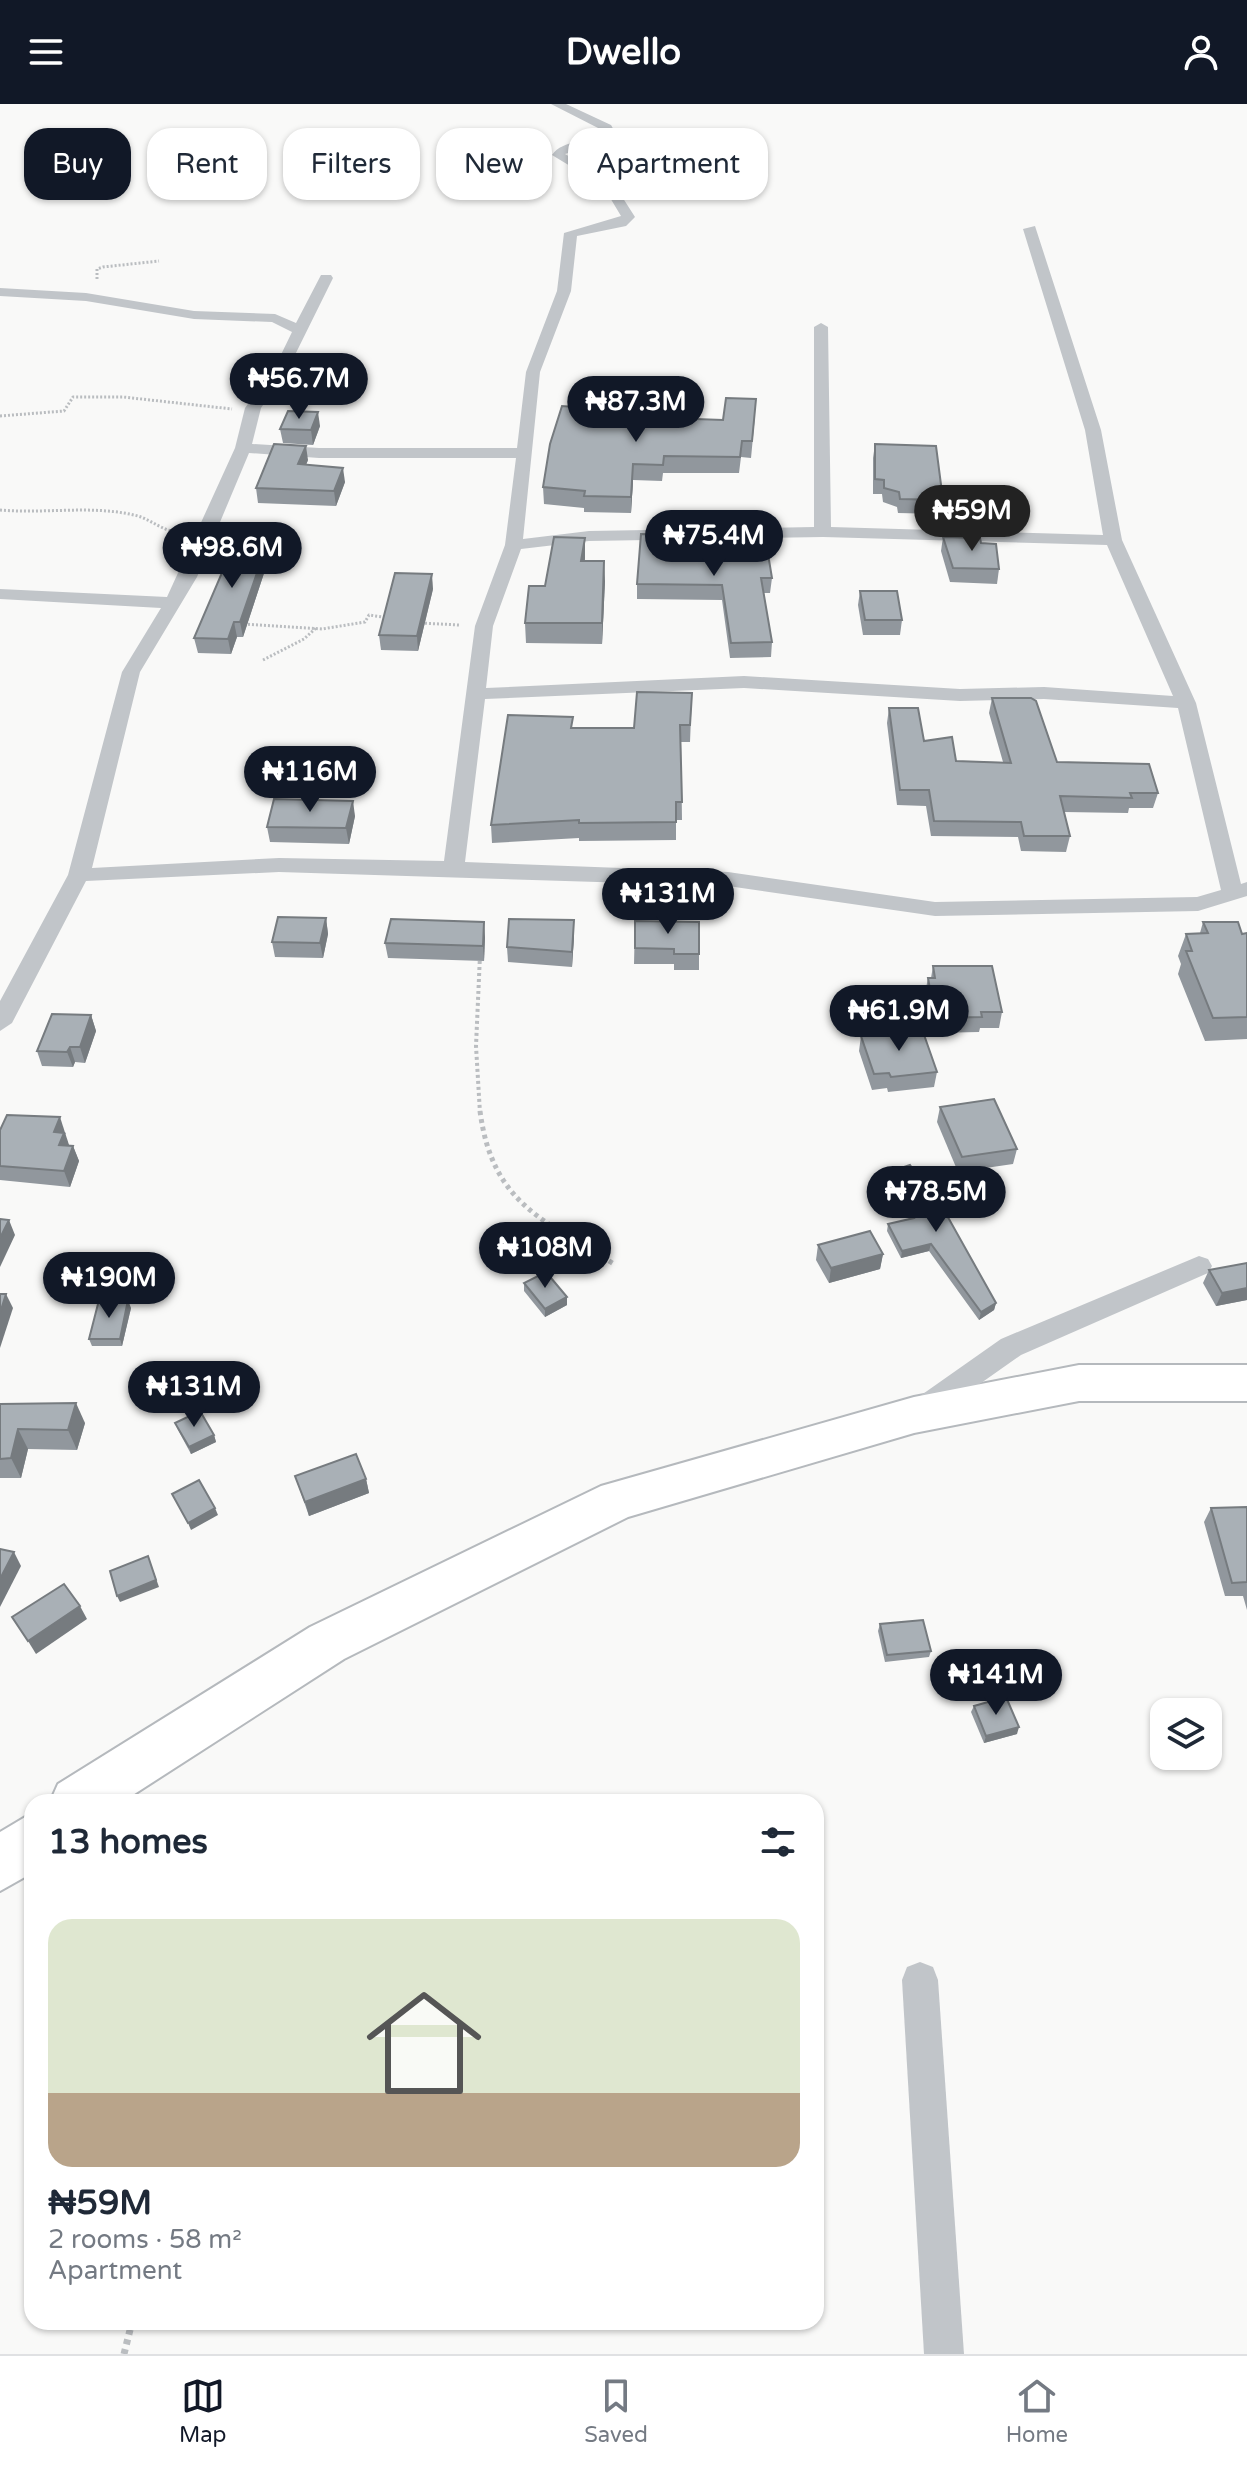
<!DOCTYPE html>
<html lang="en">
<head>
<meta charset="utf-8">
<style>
	body { margin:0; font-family:"Varela Round",sans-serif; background:#f6f6f7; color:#1f2937; height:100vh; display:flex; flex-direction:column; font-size:30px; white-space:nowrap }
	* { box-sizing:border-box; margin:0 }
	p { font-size:26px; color:#747a83 }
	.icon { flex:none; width:44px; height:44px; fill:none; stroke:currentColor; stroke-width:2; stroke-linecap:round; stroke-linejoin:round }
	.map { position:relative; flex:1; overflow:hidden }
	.details { position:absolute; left:24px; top:1690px; width:800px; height:536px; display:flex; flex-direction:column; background:#fff; border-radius:24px; box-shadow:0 2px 6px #0004 }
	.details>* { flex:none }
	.banner { position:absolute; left:24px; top:24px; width:800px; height:72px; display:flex; gap:16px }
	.controls { position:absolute; left:1150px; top:1594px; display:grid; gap:16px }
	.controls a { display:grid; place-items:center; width:72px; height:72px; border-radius:16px; background:#fff; box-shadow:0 2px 6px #0004; font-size:40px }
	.price { position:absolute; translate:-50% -68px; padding:0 18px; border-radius:28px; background:#111827; color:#fff; font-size:26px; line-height:52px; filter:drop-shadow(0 2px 4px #0008) }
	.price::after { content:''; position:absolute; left:50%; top:48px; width:24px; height:18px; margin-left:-12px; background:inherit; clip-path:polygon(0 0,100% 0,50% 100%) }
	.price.current { background:#222; color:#fff }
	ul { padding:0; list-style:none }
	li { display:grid; align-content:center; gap:16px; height:424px; padding:0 24px }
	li+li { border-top:2px solid #e0e1e3 }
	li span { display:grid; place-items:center; height:248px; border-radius:24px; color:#555 }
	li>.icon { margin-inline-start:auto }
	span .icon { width:144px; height:144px; fill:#fffc; stroke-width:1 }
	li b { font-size:34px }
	h2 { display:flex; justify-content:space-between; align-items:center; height:96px; padding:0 24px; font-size:34px }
	.chip { padding:0 28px; border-radius:24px; background:#fff; box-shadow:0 2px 6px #0004; font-size:28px; line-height:72px }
	.chip.current { background:#111827; color:#fff }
	header { display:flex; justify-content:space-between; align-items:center; height:104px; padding:0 24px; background:#111827; color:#fff; font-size:36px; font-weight:800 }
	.tabs { display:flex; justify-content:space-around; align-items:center; height:112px; border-top:2px solid #e0e1e3; background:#fff; font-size:22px; color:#747a83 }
	.tabs a { display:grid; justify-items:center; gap:4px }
	.tabs .current { color:#111827 }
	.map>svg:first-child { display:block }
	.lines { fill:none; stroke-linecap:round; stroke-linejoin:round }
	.primary-casing { stroke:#b5b9bd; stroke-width:4 }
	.path-far3 { stroke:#babdc0; stroke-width:3; stroke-dasharray:2 2; stroke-linecap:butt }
	.path-far2 { stroke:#babdc0; stroke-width:4; stroke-dasharray:3 3; stroke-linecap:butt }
	.path-far1 { stroke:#babdc0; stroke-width:5; stroke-dasharray:4 4; stroke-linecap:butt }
	.path { stroke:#babdc0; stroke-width:7; stroke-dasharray:5 5; stroke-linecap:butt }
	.minor { fill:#c1c5c9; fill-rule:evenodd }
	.primary { fill:#fff; fill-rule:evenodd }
	.wall { fill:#91979d }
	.shaded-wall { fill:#767b7f }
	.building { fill:#a9b0b6; stroke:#767b7f; stroke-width:2 }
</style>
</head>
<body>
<header><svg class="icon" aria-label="menu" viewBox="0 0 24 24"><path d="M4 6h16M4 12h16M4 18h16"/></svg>Dwello<svg class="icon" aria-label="person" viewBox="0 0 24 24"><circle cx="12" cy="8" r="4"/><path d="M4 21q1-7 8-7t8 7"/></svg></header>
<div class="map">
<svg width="1247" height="2250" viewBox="0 0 1247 2250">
	<rect width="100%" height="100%" fill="#f9f9f8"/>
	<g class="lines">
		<!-- primary casing -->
		<g class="primary-casing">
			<g id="primary">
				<path d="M1079,1261h168v36h-168l-165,32 -286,84 -284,142 -222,143h-72l8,-18 252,-157 291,-141 313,-89z"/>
				<path d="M32,1709v60l-32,18v-59z"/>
			</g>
		</g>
		<!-- path-far3 -->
		<g class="path-far3">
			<path d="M97,175v-10l6,-2 56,-6"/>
			<path d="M0,312l64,-5 9,-14h50l109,12"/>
			<path d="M0,406c44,4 91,-5 134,5 16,3 32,19 47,17"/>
			<path d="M421,519l38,2"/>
			<path d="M244,520l78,5 43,-7 4,-7 20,3"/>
			<path d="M263,556l41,-21 12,-11"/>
		</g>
		<!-- path-far2 -->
		<path class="path-far2" d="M480,851l-4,91 4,67"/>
		<!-- path-far1 -->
		<path class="path-far1" d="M480,1007c12,92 63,109 134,153"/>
		<!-- path -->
		<path class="path" d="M124,2250l8,-32"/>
		<!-- minor -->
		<g class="minor">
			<path d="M551,0h15l45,21 4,7 -11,10 -39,12 47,27 23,36 -9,9 -49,10 -6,55 -31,81 -17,167 66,-8 225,-4v-200l7,-4 7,4 3,200 272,8 -18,-105 -62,-201 12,-3 66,204 21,110 74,163 45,181 6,-2v14l-49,15 -263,5 -207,-30 -449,-14 -193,9 -74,142 -12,8v-30l68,-126 54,-203 39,-64 -161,-9v-10l167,8 68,-149 10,-40 30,-41 17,-35 -20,-10 -78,-3 -108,-18 -86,-5v-8l86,5 108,18 81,3 21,9 25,-48h10l2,3 -44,89 -28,41 -9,36 67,4h198l9,-76 31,-81 7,-58 57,-17 -18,-30 -51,-31c11,-16 38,-12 50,-25zM249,349l70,5h197l-11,87 -30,81 -31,235 -165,-3 -187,10 48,-196 57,-95zM823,433l284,8 66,151 -129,-9 -84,2 -216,-13 -258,12 7,-62 28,-77 68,-8zM744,584l216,13 84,-2 134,9 43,182 -24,7 -262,5 -207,-30 -263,-10 20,-163z"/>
			<path d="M1199,1152l9,3 4,7 -4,7 -187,82 -91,64 -10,4 -10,-4 -4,-8 4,-8 91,-64z"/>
			<path d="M920,1858l13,5 5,13 26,374h-40l-22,-374 5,-13z"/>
		</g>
		<!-- primary -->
		<use href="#primary" class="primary"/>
	</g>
	<!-- wall -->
	<g class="wall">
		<path d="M669,310v4l54,2 32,-4 -4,42 -10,-1 -2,16h-76l-1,8 -29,-1 -2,33 -47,-1v-4l-40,-4 -1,-17z"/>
		<path d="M320,322l-7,19 -30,-2 -3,-14z"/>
		<path d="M875,340l68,56 -2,14 -43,-1 -1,-6 -14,-5 -1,-8h-9v-36z"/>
		<path d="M308,356l-2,5 39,17 -9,24 -78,-3 -2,-15z"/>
		<path d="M943,433l38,6 18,26 -2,15 -47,-2 -9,-31z"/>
		<path d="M585,434v23l20,20 -3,63 -76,-1 -1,-20 20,-37z"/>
		<path d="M679,437l15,3 78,34 -2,15h-6l8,49 -1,15 -41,1 -8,-58 -85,-1v-15z"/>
		<path d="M270,451l-27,82h-6l-6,17 -33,-1 -4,-15z"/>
		<path d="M433,485l-15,62 -37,-1 -2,-15z"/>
		<path d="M860,487l42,29 -2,15h-37l-5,-30z"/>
		<path d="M692,589l-2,49h-9l1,78h-6v20l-97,1v-3l-87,5 -1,-18 82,-97h61z"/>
		<path d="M992,594l65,64 101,31 -5,15h-24l-1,5 -64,-1 6,24 -4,16 -45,-1 -3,-14 -87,-1 -5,-30 -29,-1 -10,-82 2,-15 35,33 32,20 47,1 -14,-49z"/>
		<path d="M355,712l-6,28 -79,-2 -3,-15z"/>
		<path d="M326,814l2,16 -5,24 -48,-1 -3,-15z"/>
		<path d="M635,817l64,33v16h-25v-6h-40z"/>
		<path d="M1203,818l39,12 5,-1v106l-42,2 -27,-67 3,-10 -3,-8 8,-22 14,-1z"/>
		<path d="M574,831l-2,32 -64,-5 -1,-15z"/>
		<path d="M485,833l-1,24 -96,-3 -3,-15z"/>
		<path d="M933,862l69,46 -3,16h-19l-1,4 -47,1 -7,-40 3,-15h3z"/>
		<path d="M91,911l5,16 -11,32 -10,-1 -2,5 -31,-1 -5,-15z"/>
		<path d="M861,932l76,36 -3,15 -46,5 -1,-4 -15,2 -13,-39z"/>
		<path d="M940,1003l77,42 -4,15 -55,8 -21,-50z"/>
		<path d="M0,1026l66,3 -1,2 4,11h4l6,15 -9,26 -70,-7z"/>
		<path d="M886,1069l110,130 -2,7 -15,10 -50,-69 -28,7 -14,-27 1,-7 21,-5 -24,-38z"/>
		<path d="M818,1141l65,9 -3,15 -51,14 -13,-23z"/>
		<path d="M1247,1159v37l-31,6 -13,-23 6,-13z"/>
		<path d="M524,1179l43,22 -22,12 -21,-26z"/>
		<path d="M131,1204l-9,38h-30l-3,-7z"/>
		<path d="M0,1300l85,19 -8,27 -49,-1 -7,29h-21z"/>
		<path d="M175,1319l39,12 2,7 -25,12 -13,-24z"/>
		<path d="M295,1372l71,3 3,14 -60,23z"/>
		<path d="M1247,1403v103l-4,-14h-18l-21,-74 7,-14z"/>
		<path d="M880,1520l51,27 -2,6 -44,5 -7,-31z"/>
		<path d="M974,1602l43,28 -33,9 -13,-31z"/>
	</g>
	<!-- shaded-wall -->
	<g class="shaded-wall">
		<path d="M318,308l2,14 -7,19 -2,-15z"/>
		<path d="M306,342l2,14 -8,18 -2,-14z"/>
		<path d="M633,360v16l-2,33v-16z"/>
		<path d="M343,364l2,14 -9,24 -2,-15z"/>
		<path d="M585,434v20l-3,23 -1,-20z"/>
		<path d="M268,437l2,14 -27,82 -3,-15z"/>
		<path d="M604,457l1,20 -3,63v-21z"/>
		<path d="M432,470l1,15 -15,62 -1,-15z"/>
		<path d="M234,518l3,15 -6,17 -3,-15z"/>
		<path d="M353,697l2,15 -6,28 -3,-16z"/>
		<path d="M326,814l2,16 -5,24 -3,-15z"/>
		<path d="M574,816v15l-2,32v-15z"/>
		<path d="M484,818l1,15 -1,24 -1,-15z"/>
		<path d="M91,911l5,16 -11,32 -5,-16z"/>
		<path d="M70,943l5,15 -2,5 -6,-15z"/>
		<path d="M60,1013l10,31 -5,13 -11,-29z"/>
		<path d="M73,1042l6,15 -9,26 -6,-16z"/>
		<path d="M9,1116l6,15 -15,32v-29z"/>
		<path d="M931,1140l-2,7 -28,7 1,-7z"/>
		<path d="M883,1150l-3,15 -51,14 2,-15z"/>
		<path d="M1247,1184v12l-31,6 6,-13z"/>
		<path d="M6,1190l7,14 -13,40v-35z"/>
		<path d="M567,1193v8l-22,12v-8z"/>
		<path d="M128,1196l3,8 -9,38 -2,-7z"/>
		<path d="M996,1199l-2,7 -15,10 2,-8z"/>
		<path d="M76,1299l9,20 -8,27 -9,-20z"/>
		<path d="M18,1325l10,20 -7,29 -10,-20z"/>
		<path d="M214,1331l2,7 -25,12 -2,-7z"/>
		<path d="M366,1375l3,14 -60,23 -4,-14z"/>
		<path d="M215,1404l3,7 -27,15 -3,-7z"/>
		<path d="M14,1448l7,14 -21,41v-28z"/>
		<path d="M148,1452l11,31 -39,15 -3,-6z"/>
		<path d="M80,1502l7,13 -51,35 -8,-13z"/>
		<path d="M1019,1623l-2,7 -33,9 2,-7z"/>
	</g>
	<!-- building -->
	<g class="building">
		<path d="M726,294l30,1 -4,42h-10l-2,16 -76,-1 -1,9 -30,-1 -2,33 -47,-1 1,-5 -42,-4 7,-43 12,-38 107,8 -2,4 56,2z"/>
		<path d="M288,307l30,1 -7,18 -31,-1z"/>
		<path d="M274,340l32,2 -8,18 45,4 -9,23 -78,-3z"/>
		<path d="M875,340l61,2 7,54 -43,-1 -1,-7 -15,-4v-8l-9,-1z"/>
		<path d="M641,430l38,1v6h15v3h67l1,4h5l5,30h-11l11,64 -41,1 -9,-58 -85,-1z"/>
		<path d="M554,433l31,1 -4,23h23l-2,62h-77l4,-37h16z"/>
		<path d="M943,433l37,1 1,5 15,1 3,25 -46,-1z"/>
		<path d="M236,436l32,1 -28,81h-6l-6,17 -34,-1z"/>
		<path d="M395,469l37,1 -15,62 -38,-1z"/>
		<path d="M860,487h37l5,29h-37z"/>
		<path d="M637,588l55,1 -2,32h-10l2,77h-6v20l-97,1v-3l-88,5 17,-110 65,2 -2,11h63z"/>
		<path d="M992,594h39l5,3 21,61 92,2 9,29h-28l2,5 -72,-2 10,40h-46l-3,-14 -87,-1 -5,-31h-29l-11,-82h29l6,33 28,-4 4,24 55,2z"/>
		<path d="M274,695l79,2 -7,27 -79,-1z"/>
		<path d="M278,813l48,1 -6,25 -48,-1z"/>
		<path d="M391,815l93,3 -1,24 -98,-3z"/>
		<path d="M509,815l65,1 -2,32 -65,-5z"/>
		<path d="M635,817l64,1v32h-25v-5l-39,-1z"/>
		<path d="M1203,818h35l4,12 5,-1v84l-34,1 -27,-67h6l-6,-17 22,-1z"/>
		<path d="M933,862h59l10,46h-21l1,5 -47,1 -7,-40h7z"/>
		<path d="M52,910l39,1 -11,32h-10l-3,5 -30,-1z"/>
		<path d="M922,925l15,43 -46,5 -2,-4 -15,1 -13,-38z"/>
		<path d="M994,995l23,50 -55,8 -22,-50z"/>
		<path d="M7,1011l53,2 -6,15 10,1 -5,12 14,1 -9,25 -64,-5v-36z"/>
		<path d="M910,1061l39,54 47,84 -15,9 -50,-68 -29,7 -14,-27 26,-6 -28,-45z"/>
		<path d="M0,1115l9,1 -9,18z"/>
		<path d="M870,1127l13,23 -52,14 -13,-23z"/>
		<path d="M1247,1159v25l-25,5 -13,-23z"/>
		<path d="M546,1168l21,25 -22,12 -21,-26z"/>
		<path d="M0,1190h6l-6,19z"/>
		<path d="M99,1196h29l-8,39h-31z"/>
		<path d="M76,1299l-8,27 -50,-1 -7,29 -11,1v-55z"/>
		<path d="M200,1307l14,24 -25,12 -14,-24z"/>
		<path d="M356,1350l10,25 -61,23 -10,-26z"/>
		<path d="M199,1376l16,28 -27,15 -16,-29z"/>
		<path d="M1247,1403v75l-15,1 -21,-75z"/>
		<path d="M0,1445l14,3 -14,27z"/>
		<path d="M148,1452l8,24 -39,16 -7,-25z"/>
		<path d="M64,1480l16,22 -52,35 -16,-24z"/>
		<path d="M923,1516l8,31 -44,4 -7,-31z"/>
		<path d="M1006,1593l13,30 -33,9 -12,-30z"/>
	</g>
</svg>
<div class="controls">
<a><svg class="icon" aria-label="layers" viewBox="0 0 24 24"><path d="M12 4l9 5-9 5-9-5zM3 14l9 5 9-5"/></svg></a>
</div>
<b class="price" style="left:299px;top:317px">₦56.7M</b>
<b class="price" style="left:636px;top:340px">₦87.3M</b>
<b class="price current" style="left:972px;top:449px">₦59M</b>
<b class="price" style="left:714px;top:474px">₦75.4M</b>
<b class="price" style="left:232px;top:486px">₦98.6M</b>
<b class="price" style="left:310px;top:710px">₦116M</b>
<b class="price" style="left:668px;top:832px">₦131M</b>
<b class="price" style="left:899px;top:949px">₦61.9M</b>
<b class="price" style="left:936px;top:1130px">₦78.5M</b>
<b class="price" style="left:545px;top:1186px">₦108M</b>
<b class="price" style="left:109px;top:1216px">₦190M</b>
<b class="price" style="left:194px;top:1325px">₦131M</b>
<b class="price" style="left:996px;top:1613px">₦141M</b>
<div class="banner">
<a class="chip current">Buy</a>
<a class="chip">Rent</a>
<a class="chip">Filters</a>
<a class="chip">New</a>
<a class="chip">Apartment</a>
</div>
<section class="details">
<h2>13 homes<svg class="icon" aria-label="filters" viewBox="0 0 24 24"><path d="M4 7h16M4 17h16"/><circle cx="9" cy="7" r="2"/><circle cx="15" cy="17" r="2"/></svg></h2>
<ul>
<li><span style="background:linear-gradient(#dfe7d0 70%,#b9a48a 0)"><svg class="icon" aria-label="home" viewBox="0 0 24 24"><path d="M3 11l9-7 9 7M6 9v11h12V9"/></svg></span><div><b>₦59M</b><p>2 rooms · 58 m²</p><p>Apartment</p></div></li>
</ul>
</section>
</div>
<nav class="tabs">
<a class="current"><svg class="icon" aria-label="map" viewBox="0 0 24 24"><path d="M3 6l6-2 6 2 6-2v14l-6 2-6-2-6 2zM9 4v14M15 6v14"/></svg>Map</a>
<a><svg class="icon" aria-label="saved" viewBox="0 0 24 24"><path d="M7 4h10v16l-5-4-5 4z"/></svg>Saved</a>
<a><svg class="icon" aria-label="home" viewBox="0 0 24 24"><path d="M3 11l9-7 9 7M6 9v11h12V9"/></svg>Home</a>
</nav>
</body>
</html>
